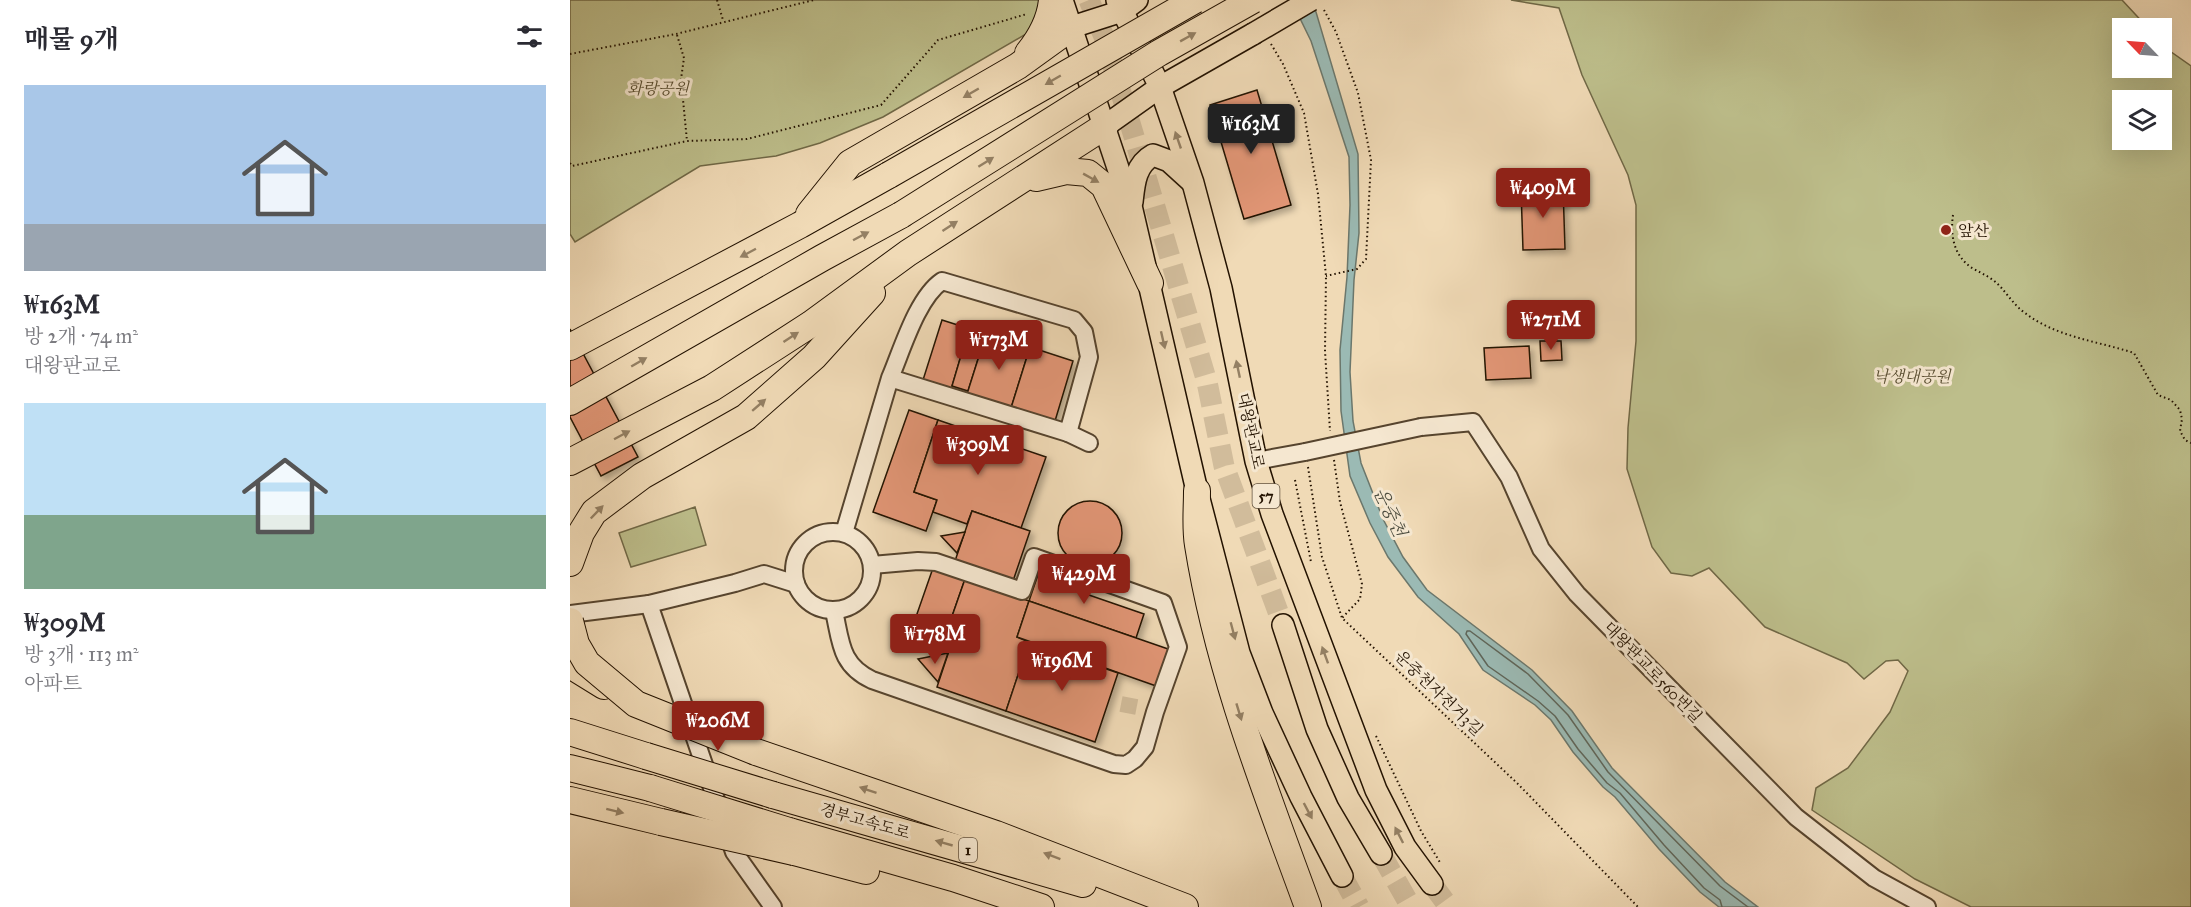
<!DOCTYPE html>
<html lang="ko">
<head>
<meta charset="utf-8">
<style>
	body { margin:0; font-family:"IM FELL Great Primer","Noto Serif KR",serif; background:#f7f7f7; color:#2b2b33; height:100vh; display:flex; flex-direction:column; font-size:22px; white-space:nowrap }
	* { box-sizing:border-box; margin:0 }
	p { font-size:20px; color:#7c7c81 }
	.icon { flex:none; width:33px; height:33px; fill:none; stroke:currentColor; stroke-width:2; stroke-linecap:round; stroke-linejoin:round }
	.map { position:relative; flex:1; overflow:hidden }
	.drawer { display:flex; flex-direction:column; background:#fff; width:570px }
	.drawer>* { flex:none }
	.needle { width:39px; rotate:295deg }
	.tools { position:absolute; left:1542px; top:18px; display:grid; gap:12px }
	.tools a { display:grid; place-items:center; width:60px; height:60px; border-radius:0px; background:#fff; box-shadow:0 6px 24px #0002; font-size:30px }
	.price { position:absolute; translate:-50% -51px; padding:0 14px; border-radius:6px; background:#8f2418; color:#fff; font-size:20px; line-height:39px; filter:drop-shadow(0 2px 3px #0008) }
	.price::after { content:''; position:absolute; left:50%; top:36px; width:18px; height:14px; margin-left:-9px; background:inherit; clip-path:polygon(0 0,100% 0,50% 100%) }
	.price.selected { background:#222; color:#fff }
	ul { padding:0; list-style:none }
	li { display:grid; align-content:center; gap:12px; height:318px; padding:0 24px }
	li span { display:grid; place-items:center; height:186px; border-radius:0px; color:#555 }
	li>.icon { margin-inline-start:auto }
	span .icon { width:108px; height:108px; fill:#fffc; stroke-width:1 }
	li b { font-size:26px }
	h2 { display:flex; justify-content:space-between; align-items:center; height:72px; padding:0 24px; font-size:26px }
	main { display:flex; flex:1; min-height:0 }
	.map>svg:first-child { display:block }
	.green { fill:#bdbe8b; stroke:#706846; stroke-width:1.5; fill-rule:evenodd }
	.water { fill:#9bbab4; stroke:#6b776c; stroke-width:1.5 }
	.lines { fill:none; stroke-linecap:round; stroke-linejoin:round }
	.shore { stroke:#5f665a; stroke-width:1.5 }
	.building { fill:#e29676; stroke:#231200; stroke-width:1.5; filter:url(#shadow) }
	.minor-tunnel { stroke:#d1bc9b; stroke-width:16; stroke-dasharray:16 8; stroke-linecap:butt }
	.major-tunnel { stroke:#d1bc9b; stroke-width:21; stroke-dasharray:21 10; stroke-linecap:butt }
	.minor-casing { stroke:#56442e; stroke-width:20 }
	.major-casing { stroke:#231200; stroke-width:24 }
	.highway-casing { stroke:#231200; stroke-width:28 }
	.path { stroke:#231200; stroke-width:2; stroke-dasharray:1.5 3; stroke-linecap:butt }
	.minor { stroke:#f5e7d0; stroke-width:16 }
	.major { stroke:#f0dab6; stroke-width:21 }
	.highway { stroke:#f0dab6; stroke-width:26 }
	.minor-bridge-casing { stroke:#56442e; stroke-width:20; stroke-linecap:butt }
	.major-bridge-casing { stroke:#231200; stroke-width:24; stroke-linecap:butt }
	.highway-bridge-casing { stroke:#231200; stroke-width:28; stroke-linecap:butt }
	.minor-bridge { stroke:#f5e7d0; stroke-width:16 }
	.major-bridge { stroke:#f0dab6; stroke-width:21 }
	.highway-bridge { stroke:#f0dab6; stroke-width:26 }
	.oneway { fill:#948064 }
	.poi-dot { fill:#8f2418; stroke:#f5e7d0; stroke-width:2 }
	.labels { text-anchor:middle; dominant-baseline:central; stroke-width:6; stroke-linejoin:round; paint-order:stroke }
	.shield { fill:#f5e7d0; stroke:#62523e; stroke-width:1.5 }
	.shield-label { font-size:15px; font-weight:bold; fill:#231200 }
	.park-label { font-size:16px; font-style:italic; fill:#594e31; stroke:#f5e7d0 }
	.poi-label { font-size:16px; fill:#231200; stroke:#f5e7d0; text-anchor:start }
	.street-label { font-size:16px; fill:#231200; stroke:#f5e7d0 }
	.water-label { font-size:18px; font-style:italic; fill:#4d4d3f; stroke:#f5e7d0 }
</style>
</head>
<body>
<main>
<section class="drawer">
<h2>매물 9개<svg class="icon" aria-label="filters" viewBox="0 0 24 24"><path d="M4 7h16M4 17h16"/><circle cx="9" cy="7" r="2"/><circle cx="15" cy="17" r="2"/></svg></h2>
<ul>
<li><span style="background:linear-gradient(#a9c7e8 75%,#9aa5b1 0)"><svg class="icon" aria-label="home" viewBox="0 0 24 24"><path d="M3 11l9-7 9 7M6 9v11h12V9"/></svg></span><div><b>₩163M</b><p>방 2개 · 74 m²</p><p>대왕판교로</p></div></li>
<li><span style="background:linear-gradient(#bfe0f5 60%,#7fa58c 0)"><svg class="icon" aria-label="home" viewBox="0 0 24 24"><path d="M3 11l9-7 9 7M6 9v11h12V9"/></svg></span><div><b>₩309M</b><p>방 3개 · 113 m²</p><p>아파트</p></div></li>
</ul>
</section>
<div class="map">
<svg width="1621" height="907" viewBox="0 0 1621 907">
	<defs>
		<filter id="shadow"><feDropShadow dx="4" dy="4" stdDeviation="3" flood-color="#0004"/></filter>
	</defs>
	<rect width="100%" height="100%" fill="#f0dab6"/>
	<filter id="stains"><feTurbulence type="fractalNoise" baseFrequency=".00333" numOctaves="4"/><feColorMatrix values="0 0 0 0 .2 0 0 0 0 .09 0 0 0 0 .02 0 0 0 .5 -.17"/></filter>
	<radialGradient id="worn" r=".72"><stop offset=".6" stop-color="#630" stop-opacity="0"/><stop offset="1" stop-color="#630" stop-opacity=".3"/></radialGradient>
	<!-- green -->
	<g class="green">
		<path d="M0,0h472l-4,27 -155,90 -63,26 -44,13 -76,10 -125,76 -5,-8z"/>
		<path d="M941,0h611l26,28h-26v40h40v-25l5,6 24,17v841h-220l-56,-28 -103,-69 4,-22 32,-20 42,-56 18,-41 -10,-11 -12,1 -22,18 -17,-16 -82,-36 -56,-59 -17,8 -21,-3 -19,-26 -25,-78 1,-41 8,-87v-136l-8,-30 -46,-100 -23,-67zM1592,100v40h-40v-40z"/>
		<path d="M125,507l11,38 -75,22 -12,-34z"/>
	</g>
	<!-- water -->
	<path class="water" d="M721,0h18l7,12 42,142 1,79 -5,47 -4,92 3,49 8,42 22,56 20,38 24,33 105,80 40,41 40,57 113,114 33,25h-39l-19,-15 -41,-43 -44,-52 -12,-10 -30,-35 -22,-32 -16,-15 -52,-35 -24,-36 -41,-37 -30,-40 -18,-34 -20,-47 -9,-65 -1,-61 7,-73 3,-72 -1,-48 -38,-116z"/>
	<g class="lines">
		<!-- shore -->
		<path class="shore" d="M1152,907l-2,-7 -16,-12 -40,-43 -44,-52 -13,-10 -29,-34 -23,-33 -17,-15 -50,-35 -22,-32 1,-3h3l58,43 40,41 40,57 112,114 28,21"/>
	</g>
	<!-- building -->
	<g class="building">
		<path d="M687,90l34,115 -47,14 -34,-114z"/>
		<path d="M993,187l2,62 -42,1 -2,-61z"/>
		<path d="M372,320l44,14 -1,3 -17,-5 -16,54 16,5 -1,3 -44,-14z"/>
		<path d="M0,329l68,128 -37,19 -31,-59z"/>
		<path d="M398,332l17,5 -17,54 -16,-5z"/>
		<path d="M416,334l44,13 -19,61 -44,-14z"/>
		<path d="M970,341h21l1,19 -21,1z"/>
		<path d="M959,346l2,32 -45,2 -2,-32z"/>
		<path d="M460,347l43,14 -18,60 -44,-13z"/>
		<path d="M339,410l29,10 -24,72 23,8 -11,31 -53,-19z"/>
		<path d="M368,420l108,37 -25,71 -49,-17 -5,13 -34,-12 4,-12 -23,-8z"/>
		<circle cx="520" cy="533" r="32"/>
		<path d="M402,511l58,20 -17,50 -58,-20z"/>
		<path d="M395,532l-8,21 -16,-17z"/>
		<path d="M471,566l19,6 -3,12 87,30 -8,24 -107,-37z"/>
		<path d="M363,568l32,11 -23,66 -32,-11z"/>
		<path d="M395,579l64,22 -12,36 12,5 -23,69 -69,-24 13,-39 -8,-3z"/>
		<path d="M459,601l142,49 -12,37 -142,-50z"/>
		<path d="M459,642l89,31 -23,69 -89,-31z"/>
		<path d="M378,653l-10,29 -20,-23z"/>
	</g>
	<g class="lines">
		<!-- minor-tunnel -->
		<path class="minor-tunnel" d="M551,704l21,4"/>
		<!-- major-tunnel -->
		<g class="major-tunnel">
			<path d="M519,0l16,39 102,343 17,84 59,159"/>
			<path d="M811,854l30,53"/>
			<path d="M772,876l17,31"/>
			<path d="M862,884l17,23"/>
		</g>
		<!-- minor casing -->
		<g class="minor-casing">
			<g id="minor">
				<path d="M851,427l52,-5 36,55 32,72 36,45 219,223 78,61 53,29"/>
				<path d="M498,433l21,10"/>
				<path d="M686,461l49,-9"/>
				<circle cx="263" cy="571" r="39"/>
				<path d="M274,533l46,-155 178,55 21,-76 -5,-25 -10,-12 -132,-39c-25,17 -40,69 -52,97"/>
				<path d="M79,604l85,248 39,55"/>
				<path d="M264,611c7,31 6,54 38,69l242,84 12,1 9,-6 10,-12 10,-35 23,-65 -15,-44 -129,-46 -12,34 -86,-29 -18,-1 -46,4"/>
				<path d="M0,614l79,-10 86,-21 29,-9 32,10"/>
			</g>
		</g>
		<!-- major casing -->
		<g class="major-casing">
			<g id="major">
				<path d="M492,0l70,210 65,281 42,162 23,60 39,84 41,79"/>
				<path d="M547,0l43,87 33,96 28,105 35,173 16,53 104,276 29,57 27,37"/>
				<path d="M502,27l50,-16 15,-11"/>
				<path d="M535,126l55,-39 93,-53"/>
				<path d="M562,202c2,-18 3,-37 21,-47l16,6 22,20"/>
				<path d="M713,625l34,104 31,69 33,56"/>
			</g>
		</g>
		<!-- highway casing -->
		<g class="highway-casing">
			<g id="highway">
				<path d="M458,53c13,-16 22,-32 24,-53"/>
				<path d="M466,178l30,-7 22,2 16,13 46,97"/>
				<path d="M239,214l41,-51 168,-97 54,-39"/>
				<path d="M0,347l230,-122 89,-50"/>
				<path d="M0,402l252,-144 79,-43"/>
				<path d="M0,462l142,-74 99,-64 97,-71 197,-127"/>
				<path d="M627,491c0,18 -2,37 1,54 20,126 67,244 110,362"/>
				<path d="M0,563l11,-30 13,-21 48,-36 104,-59 68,-60 58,-64"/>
				<path d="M0,665l34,21"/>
				<path d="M0,732l76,24"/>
				<path d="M186,752l240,82 189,73"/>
				<path d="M0,768l80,20"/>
				<path d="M203,795l310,89"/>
				<path d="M0,800l91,22"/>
				<path d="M219,831l164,47 88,29"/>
				<path d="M224,852l72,19"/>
			</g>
		</g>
		<!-- path -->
		<g class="path">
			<path d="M147,0l6,20"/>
			<path d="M754,10l12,22 22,61 13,67 -5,99 -9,10 -31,7"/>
			<path d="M107,35l7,23 -3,21 6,62"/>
			<path d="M701,44l12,20 21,49 14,81 8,82 -1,75 5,80"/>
			<path d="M0,54l106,-20 138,-34"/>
			<path d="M0,163l2,3 115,-25 60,-2 134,-34 57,-65 89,-26"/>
			<path d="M1383,215c-3,21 1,41 19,53 7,4 14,7 21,12 12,9 19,24 32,33 31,24 72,28 109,40l24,42 13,5 9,10 2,9 -2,12 5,9 6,3"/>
			<path d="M764,460l6,42 22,82 -2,15 -18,19"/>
			<path d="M738,467l14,90 20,61 176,166 120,123"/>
			<path d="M725,480l16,82"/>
			<path d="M806,736l45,95 20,33"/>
		</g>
		<!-- minor -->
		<use href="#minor" class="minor"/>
		<!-- major -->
		<use href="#major" class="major"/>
		<!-- highway -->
		<use href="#highway" class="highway"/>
		<!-- minor-bridge casing -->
		<g class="minor-bridge-casing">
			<path id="minor-bridge" d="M735,452l116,-25"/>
		</g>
		<!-- major-bridge casing -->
		<g class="major-bridge-casing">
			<path id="major-bridge" d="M683,34l58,-34"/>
		</g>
		<!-- highway-bridge casing -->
		<g class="highway-bridge-casing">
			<g id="highway-bridge">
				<path d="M319,175l306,-175"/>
				<path d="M331,215l258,-162 94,-53"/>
				<path d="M0,621l6,23 11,19 49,41 120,48"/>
				<path d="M76,756l127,39"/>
				<path d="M80,788l139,43"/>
				<path d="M91,822l133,30"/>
			</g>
		</g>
		<!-- minor-bridge -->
		<use href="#minor-bridge" class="minor-bridge"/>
		<!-- major-bridge -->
		<use href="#major-bridge" class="major-bridge"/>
		<!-- highway-bridge -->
		<use href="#highway-bridge" class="highway-bridge"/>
	</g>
	<!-- one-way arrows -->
	<defs><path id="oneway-solid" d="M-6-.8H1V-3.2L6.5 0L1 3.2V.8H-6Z" transform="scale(1.5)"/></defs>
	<g class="oneway">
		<use href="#oneway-solid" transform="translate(618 37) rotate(-29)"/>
		<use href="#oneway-solid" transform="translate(483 80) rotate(150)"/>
		<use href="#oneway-solid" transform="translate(401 93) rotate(150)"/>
		<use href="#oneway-solid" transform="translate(608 140) rotate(-109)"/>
		<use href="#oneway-solid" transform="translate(416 162) rotate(-32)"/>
		<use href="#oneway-solid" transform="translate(521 178) rotate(29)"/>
		<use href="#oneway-solid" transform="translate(380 226) rotate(-33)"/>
		<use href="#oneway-solid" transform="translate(291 236) rotate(-28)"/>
		<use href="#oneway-solid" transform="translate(178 253) rotate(152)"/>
		<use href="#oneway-solid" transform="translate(221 337) rotate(-33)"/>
		<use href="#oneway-solid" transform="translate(593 340) rotate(77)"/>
		<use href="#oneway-solid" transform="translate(69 362) rotate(-30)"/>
		<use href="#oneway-solid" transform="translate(668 369) rotate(-102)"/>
		<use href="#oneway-solid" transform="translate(189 405) rotate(-41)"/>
		<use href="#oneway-solid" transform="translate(52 435) rotate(-28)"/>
		<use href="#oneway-solid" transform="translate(27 512) rotate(-46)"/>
		<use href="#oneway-solid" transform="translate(663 631) rotate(75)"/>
		<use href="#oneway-solid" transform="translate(755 655) rotate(-110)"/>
		<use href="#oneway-solid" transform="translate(669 712) rotate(73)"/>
		<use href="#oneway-solid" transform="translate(298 790) rotate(-161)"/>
		<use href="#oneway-solid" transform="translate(45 811) rotate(14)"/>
		<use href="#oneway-solid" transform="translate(738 811) rotate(62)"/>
		<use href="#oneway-solid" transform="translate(829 835) rotate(-117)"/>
		<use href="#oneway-solid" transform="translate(374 843) rotate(-164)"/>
		<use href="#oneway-solid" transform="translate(482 856) rotate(-159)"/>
	</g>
	<!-- markers -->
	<circle class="poi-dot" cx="1376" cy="230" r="6"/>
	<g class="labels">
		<!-- shield labels -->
		<g class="shield">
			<rect x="682.5" y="484" width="27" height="24" rx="4.5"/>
			<rect x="389" y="838" width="18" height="24" rx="4.5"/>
		</g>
		<g class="shield-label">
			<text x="696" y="496">57</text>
			<text x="398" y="850">1</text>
		</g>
		<!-- park labels -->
		<g class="park-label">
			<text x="88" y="88">화랑공원</text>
			<text x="1342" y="376">낙생대공원</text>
		</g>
		<!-- poi labels -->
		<g class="poi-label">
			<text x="1388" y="230">앞산</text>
		</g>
		<!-- street labels -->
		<g class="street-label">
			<text transform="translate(681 431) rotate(78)">대왕판교로</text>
			<text transform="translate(1083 672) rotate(46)">대왕판교로560번길</text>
			<text transform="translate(869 693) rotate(44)">운중천자전거3길</text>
			<text transform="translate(295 821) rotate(16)">경부고속도로</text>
		</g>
		<!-- water labels -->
		<g class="water-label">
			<text transform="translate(820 512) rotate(65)">운중천</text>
		</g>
	</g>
	<rect width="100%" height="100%" filter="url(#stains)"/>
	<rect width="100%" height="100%" fill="url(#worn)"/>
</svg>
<div class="tools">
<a><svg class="needle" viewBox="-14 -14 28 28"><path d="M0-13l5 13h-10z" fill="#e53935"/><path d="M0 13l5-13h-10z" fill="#7c7c81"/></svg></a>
<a><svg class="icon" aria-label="layers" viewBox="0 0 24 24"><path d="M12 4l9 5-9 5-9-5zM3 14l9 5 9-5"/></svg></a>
</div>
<b class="price selected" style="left:681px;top:155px">₩163M</b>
<b class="price" style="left:973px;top:219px">₩409M</b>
<b class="price" style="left:981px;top:351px">₩271M</b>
<b class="price" style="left:429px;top:371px">₩173M</b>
<b class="price" style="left:408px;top:476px">₩309M</b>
<b class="price" style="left:514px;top:605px">₩429M</b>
<b class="price" style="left:365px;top:665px">₩178M</b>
<b class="price" style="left:492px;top:692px">₩196M</b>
<b class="price" style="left:148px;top:752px">₩206M</b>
</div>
</main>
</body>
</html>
